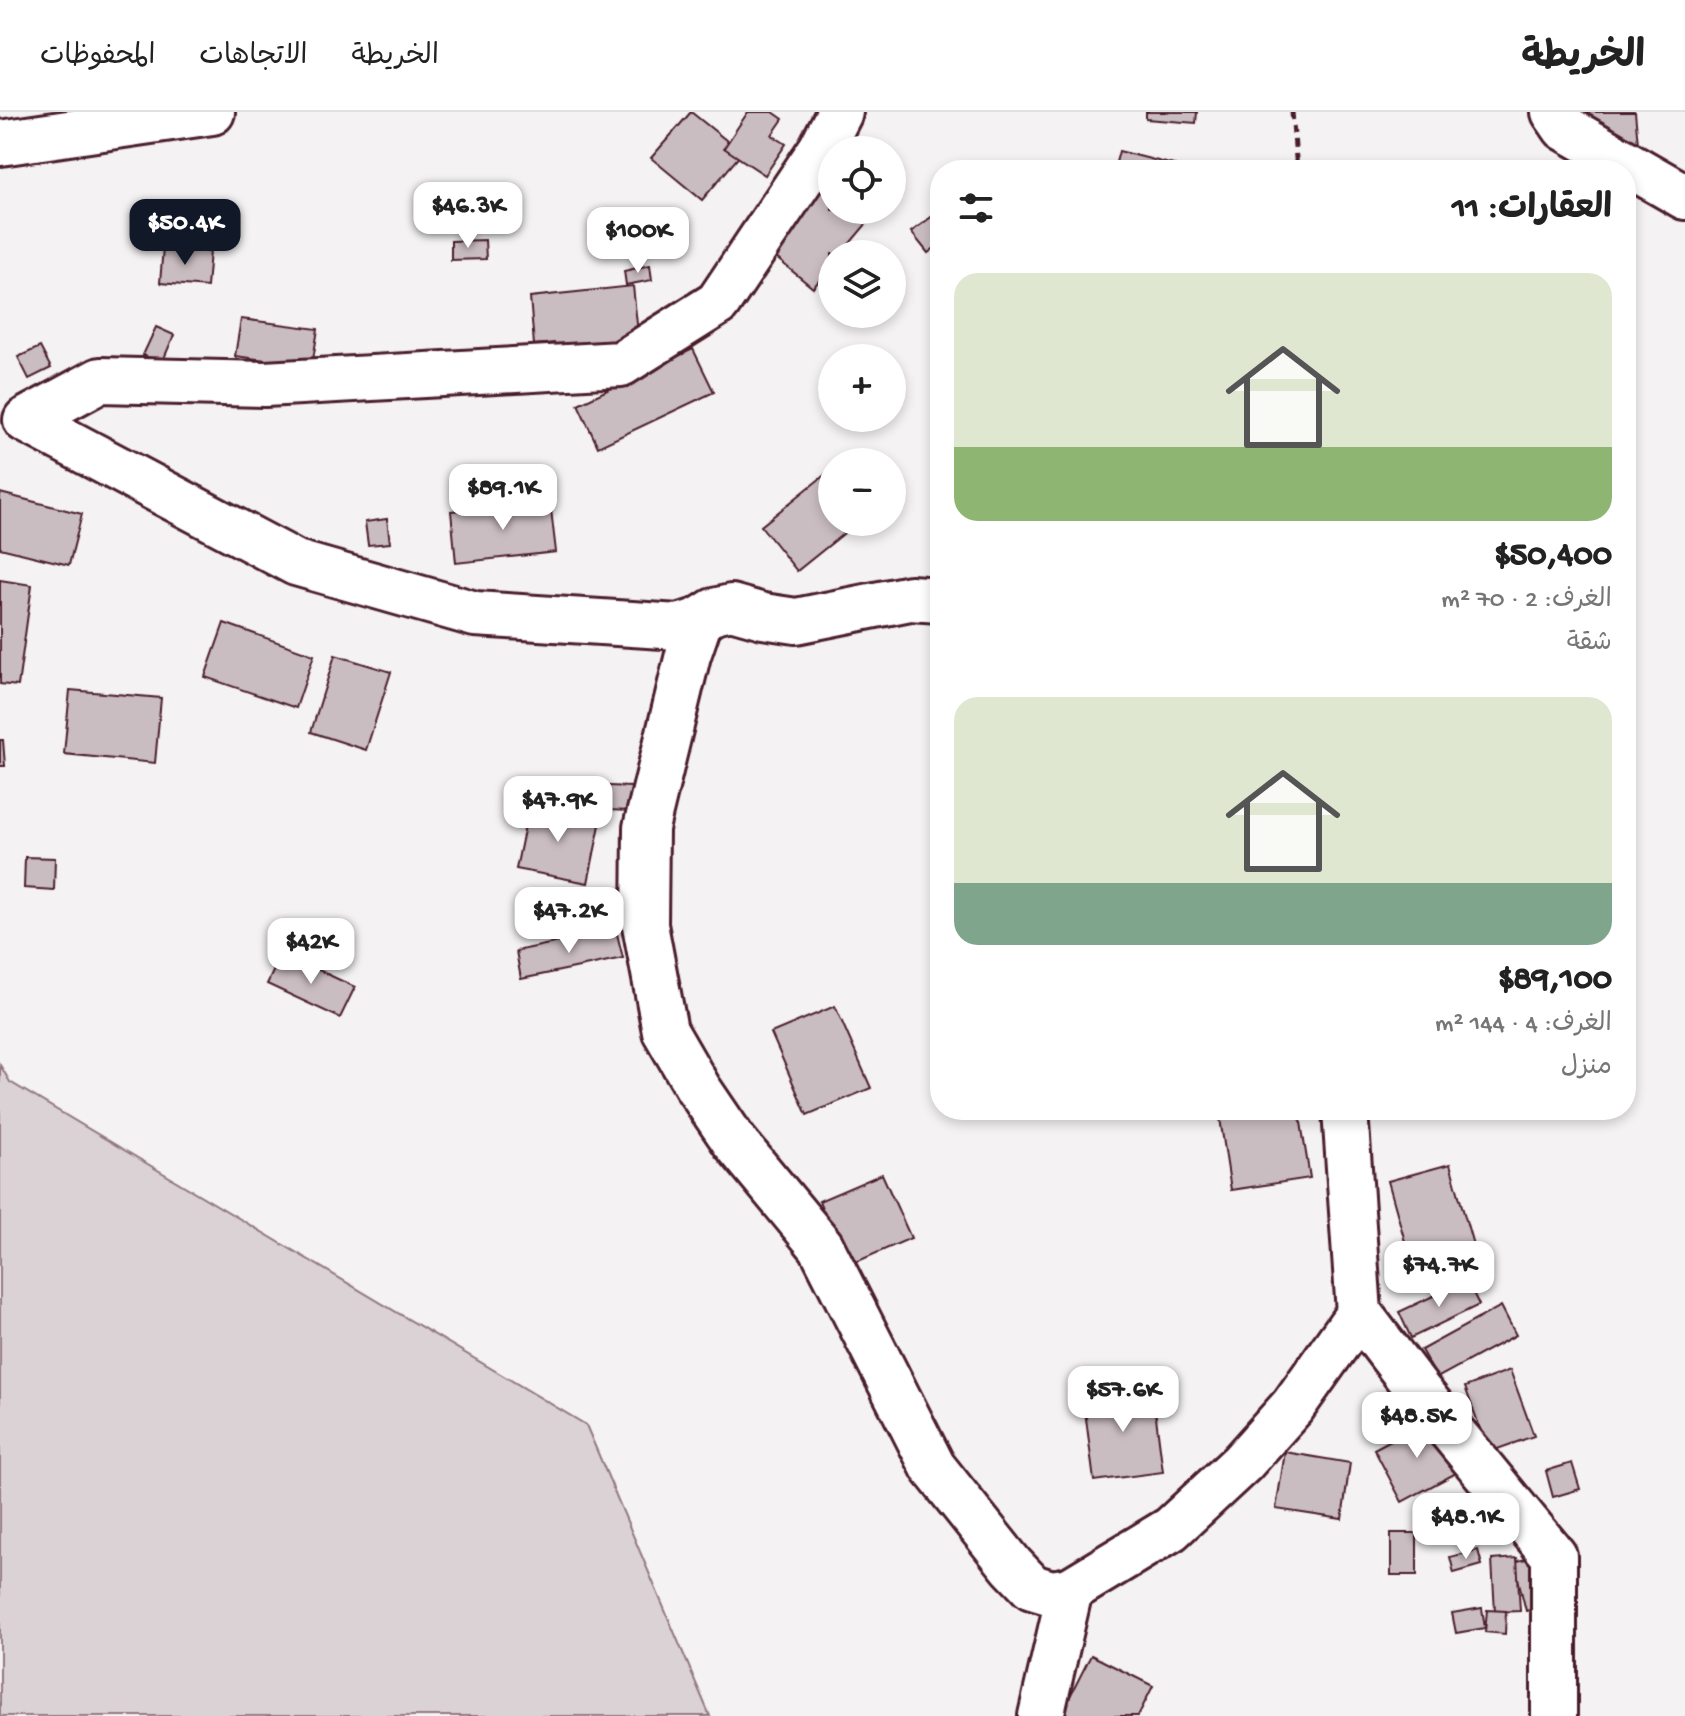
<!DOCTYPE html>
<html lang="ar">
<head>
<meta charset="utf-8">
<style>
	body { margin:0; font-family:"Gochi Hand","Playpen Sans Arabic",sans-serif; background:#f2f2f2; color:#222; direction:rtl; height:100vh; display:flex; flex-direction:column; font-size:30px; white-space:nowrap }
	* { box-sizing:border-box; margin:0 }
	p { font-size:26px; color:#767676 }
	.icon { flex:none; width:44px; height:44px; fill:none; stroke:currentColor; stroke-width:2; stroke-linecap:round; stroke-linejoin:round }
	.map { position:relative; flex:1; overflow:hidden; direction:ltr }
	.drawer { position:absolute; left:930px; top:48px; width:706px; height:960px; display:flex; flex-direction:column; background:#fff; border-radius:32px; box-shadow:0 4px 12px #0003; direction:rtl }
	.drawer>* { flex:none }
	.controls { position:absolute; left:818px; top:24px; display:grid; gap:16px }
	.controls a { display:grid; place-items:center; width:88px; height:88px; border-radius:50%; background:#fff; box-shadow:0 4px 12px #0003; font-size:40px }
	.price { position:absolute; translate:-50% -68px; padding:0 18px; border-radius:16px; background:#fff; color:#222; font-size:26px; line-height:52px; filter:drop-shadow(0 2px 4px #0008) }
	.price::after { content:''; position:absolute; left:50%; top:48px; width:24px; height:18px; margin-left:-12px; background:inherit; clip-path:polygon(0 0,100% 0,50% 100%) }
	.price.on { background:#111827; color:#fff }
	ul { padding:0; list-style:none }
	li { display:grid; align-content:center; gap:16px; height:424px; padding:0 24px }
	li span { display:grid; place-items:center; height:248px; border-radius:24px; color:#555 }
	li>.icon { margin-inline-start:auto }
	span .icon { width:144px; height:144px; fill:#fffc; stroke-width:1 }
	li b { font-size:34px }
	h2 { display:flex; justify-content:space-between; align-items:center; height:96px; padding:0 24px; font-size:34px }
	header { display:flex; align-items:center; gap:48px; box-sizing:border-box; height:112px; padding:0 40px; background:#fff; border-bottom:2px solid #e0e0e0 }
	header strong { font-size:38px }
	nav { display:flex; gap:44px; margin-inline-start:auto; font-size:28px }
	.map>svg:first-child { display:block }
	.green { fill:#dbd2d5; stroke:#927880; stroke-width:2 }
	.building { fill:#cabdc1; stroke:#4a1f2b; stroke-width:2 }
	.lines { fill:none; stroke-linecap:round; stroke-linejoin:round }
	.minor-casing { stroke:#4a1f2b; stroke-width:50 }
	.path { stroke:#4a1f2b; stroke-width:5; stroke-dasharray:8 6; stroke-linecap:butt }
	.minor { stroke:#fff; stroke-width:44 }
</style>
</head>
<body>
<header>
<strong>الخريطة</strong>
<nav><a>الخريطة</a><a>الاتجاهات</a><a>المحفوظات</a></nav>
</header>
<div class="map">
<svg width="1685" height="1604" viewBox="0 0 1685 1604">
	<rect width="100%" height="100%" fill="#f4f2f2"/>
	<filter id="ink" filterUnits="userSpaceOnUse"><feTurbulence type="fractalNoise" baseFrequency=".0125" numOctaves="2"/><feDisplacementMap in="SourceGraphic" scale="16" xChannelSelector="R" yChannelSelector="G"/><feConvolveMatrix kernelMatrix="1 2 1 2 8 2 1 2 1" color-interpolation-filters="sRGB"/></filter>
	<g filter="url(#ink)">
		<!-- green -->
		<path class="green" d="M0,953l10,17 576,343 124,291h-710z"/>
		<!-- building -->
		<g class="building">
			<path d="M691,0l51,41 -40,47 -51,-42z"/>
			<path d="M748,0h25l10,7 -11,16 14,9 -21,31 -41,-27z"/>
			<path d="M1146,0h51l-1,11 -50,-4z"/>
			<path d="M1585,0h50l3,32 -11,3z"/>
			<path d="M1119,39l74,19h-79z"/>
			<path d="M832,64v34h46l-37,44h-9v11l-19,23 -44,-36z"/>
			<path d="M934,103l6,8v21l-12,9 -17,-21z"/>
			<path d="M485,128l1,19 -35,1v-19z"/>
			<path d="M163,135l47,4 -3,36 -47,-4z"/>
			<path d="M650,153l2,15 -26,5 -2,-14z"/>
			<path d="M633,174l6,57 -84,8 -1,-8 -20,2 -4,-48z"/>
			<path d="M241,207l77,10 -6,37 -77,-10z"/>
			<path d="M156,215l18,8 -12,28 -19,-8z"/>
			<path d="M40,235l11,21 -22,11 -11,-22z"/>
			<path d="M693,237l21,43 -116,55 -20,-43z"/>
			<path d="M832,357v53h26l-61,49 -36,-45z"/>
			<path d="M0,381l82,21 -13,51 -69,-17z"/>
			<path d="M550,389l6,51 -100,11 -5,-52z"/>
			<path d="M387,407l3,24 -22,2 -3,-23z"/>
			<path d="M0,468l32,5 -14,101 -18,-2z"/>
			<path d="M224,511l90,32 -18,53 -91,-31z"/>
			<path d="M335,543l56,17 -25,78 -55,-18z"/>
			<path d="M70,578l91,8 -6,65 -91,-9z"/>
			<path d="M0,628h3l2,26h-5z"/>
			<path d="M563,672l68,3 -1,24 -69,-3z"/>
			<path d="M529,694l72,14 -13,63 -72,-14z"/>
			<path d="M25,745l30,1 -1,32 -30,-2z"/>
			<path d="M616,818l7,28 -102,21 -5,-28z"/>
			<path d="M282,841l73,34 -15,31 -73,-34z"/>
			<path d="M835,894l36,82 -64,27 -36,-82z"/>
			<path d="M1273,998h26l11,68 -79,12 -11,-72z"/>
			<path d="M1450,1052l27,95 -62,18 -27,-96z"/>
			<path d="M882,1062l29,64 -64,28 -28,-65z"/>
			<path d="M1467,1168l12,25 -68,33 -12,-26z"/>
			<path d="M1501,1194l15,29 -79,43 -16,-28z"/>
			<path d="M1510,1258l24,66 -45,16 -24,-65z"/>
			<path d="M1152,1274l11,86 -69,9 -11,-86z"/>
			<path d="M1432,1306l28,53 -58,31 -28,-53z"/>
			<path d="M1285,1340l65,11 -8,56 -66,-10z"/>
			<path d="M1572,1351l8,26 -27,8 -7,-26z"/>
			<path d="M1477,1378l6,29 -46,8 -5,-29z"/>
			<rect x="1391" y="1421" width="26" height="42"/>
			<path d="M1478,1438l4,15 -28,8 -4,-16z"/>
			<path d="M1537,1444l13,49 -24,6 -12,-49z"/>
			<path d="M1517,1446l3,53 -25,1 -3,-52z"/>
			<path d="M1482,1496l3,20 -29,5 -4,-20z"/>
			<path d="M1487,1498l19,1 -1,23 -20,-2z"/>
			<path d="M1091,1543l62,31 -15,30h-78z"/>
		</g>
		<g class="lines">
			<!-- minor casing -->
			<g class="minor-casing">
				<g id="minor">
					<path d="M840,0l-19,37 -103,154 -97,61 -356,20 -165,-4 -74,40 270,143 179,51 204,13 21,-7 14,-9 17,-4 32,9 33,5 114,-23 30,2"/>
					<path d="M1554,0l11,16 120,69"/>
					<path d="M0,31l212,-31"/>
					<path d="M700,508l-12,35 -42,173 -1,97 20,106 33,57 36,53 87,105 112,221 79,99 20,21 20,6 18,-3 101,-61 71,-66 51,-57 66,-93 -14,-203"/>
					<path d="M1359,1201l61,80 134,163v160"/>
					<path d="M1041,1604l29,-126"/>
				</g>
			</g>
			<!-- path -->
			<path class="path" d="M1292,0l5,58"/>
			<!-- minor -->
			<use href="#minor" class="minor"/>
		</g>
	</g>
</svg>
<div class="controls">
<a><svg class="icon" aria-label="locate" viewBox="0 0 24 24"><circle cx="12" cy="12" r="6"/><path d="M12 2v4M12 18v4M2 12h4M18 12h4"/></svg></a>
<a><svg class="icon" aria-label="layers" viewBox="0 0 24 24"><path d="M12 4l9 5-9 5-9-5zM3 14l9 5 9-5"/></svg></a>
<a>+</a>
<a>−</a>
</div>
<b class="price" style="left:468px;top:138px">$46.3K</b>
<b class="price on" style="left:185px;top:155px">$50.4K</b>
<b class="price" style="left:638px;top:163px">$100K</b>
<b class="price" style="left:503px;top:420px">$89.1K</b>
<b class="price" style="left:558px;top:732px">$47.9K</b>
<b class="price" style="left:569px;top:843px">$47.2K</b>
<b class="price" style="left:311px;top:874px">$42K</b>
<b class="price" style="left:1439px;top:1197px">$74.7K</b>
<b class="price" style="left:1123px;top:1322px">$57.6K</b>
<b class="price" style="left:1417px;top:1348px">$48.5K</b>
<b class="price" style="left:1466px;top:1449px">$48.1K</b>
<section class="drawer">
<h2>العقارات: 11<svg class="icon" aria-label="filters" viewBox="0 0 24 24"><path d="M4 7h16M4 17h16"/><circle cx="9" cy="7" r="2"/><circle cx="15" cy="17" r="2"/></svg></h2>
<ul>
<li><span style="background:linear-gradient(#dfe7d0 70%,#8fb573 0)"><svg class="icon" aria-label="home" viewBox="0 0 24 24"><path d="M3 11l9-7 9 7M6 9v11h12V9"/></svg></span><div><b>$50,400</b><p>الغرف: 2 · 70 m²</p><p>شقة</p></div></li>
<li><span style="background:linear-gradient(#dfe7d0 75%,#7fa58c 0)"><svg class="icon" aria-label="home" viewBox="0 0 24 24"><path d="M3 11l9-7 9 7M6 9v11h12V9"/></svg></span><div><b>$89,100</b><p>الغرف: 4 · 144 m²</p><p>منزل</p></div></li>
</ul>
</section>
</div>
</body>
</html>
